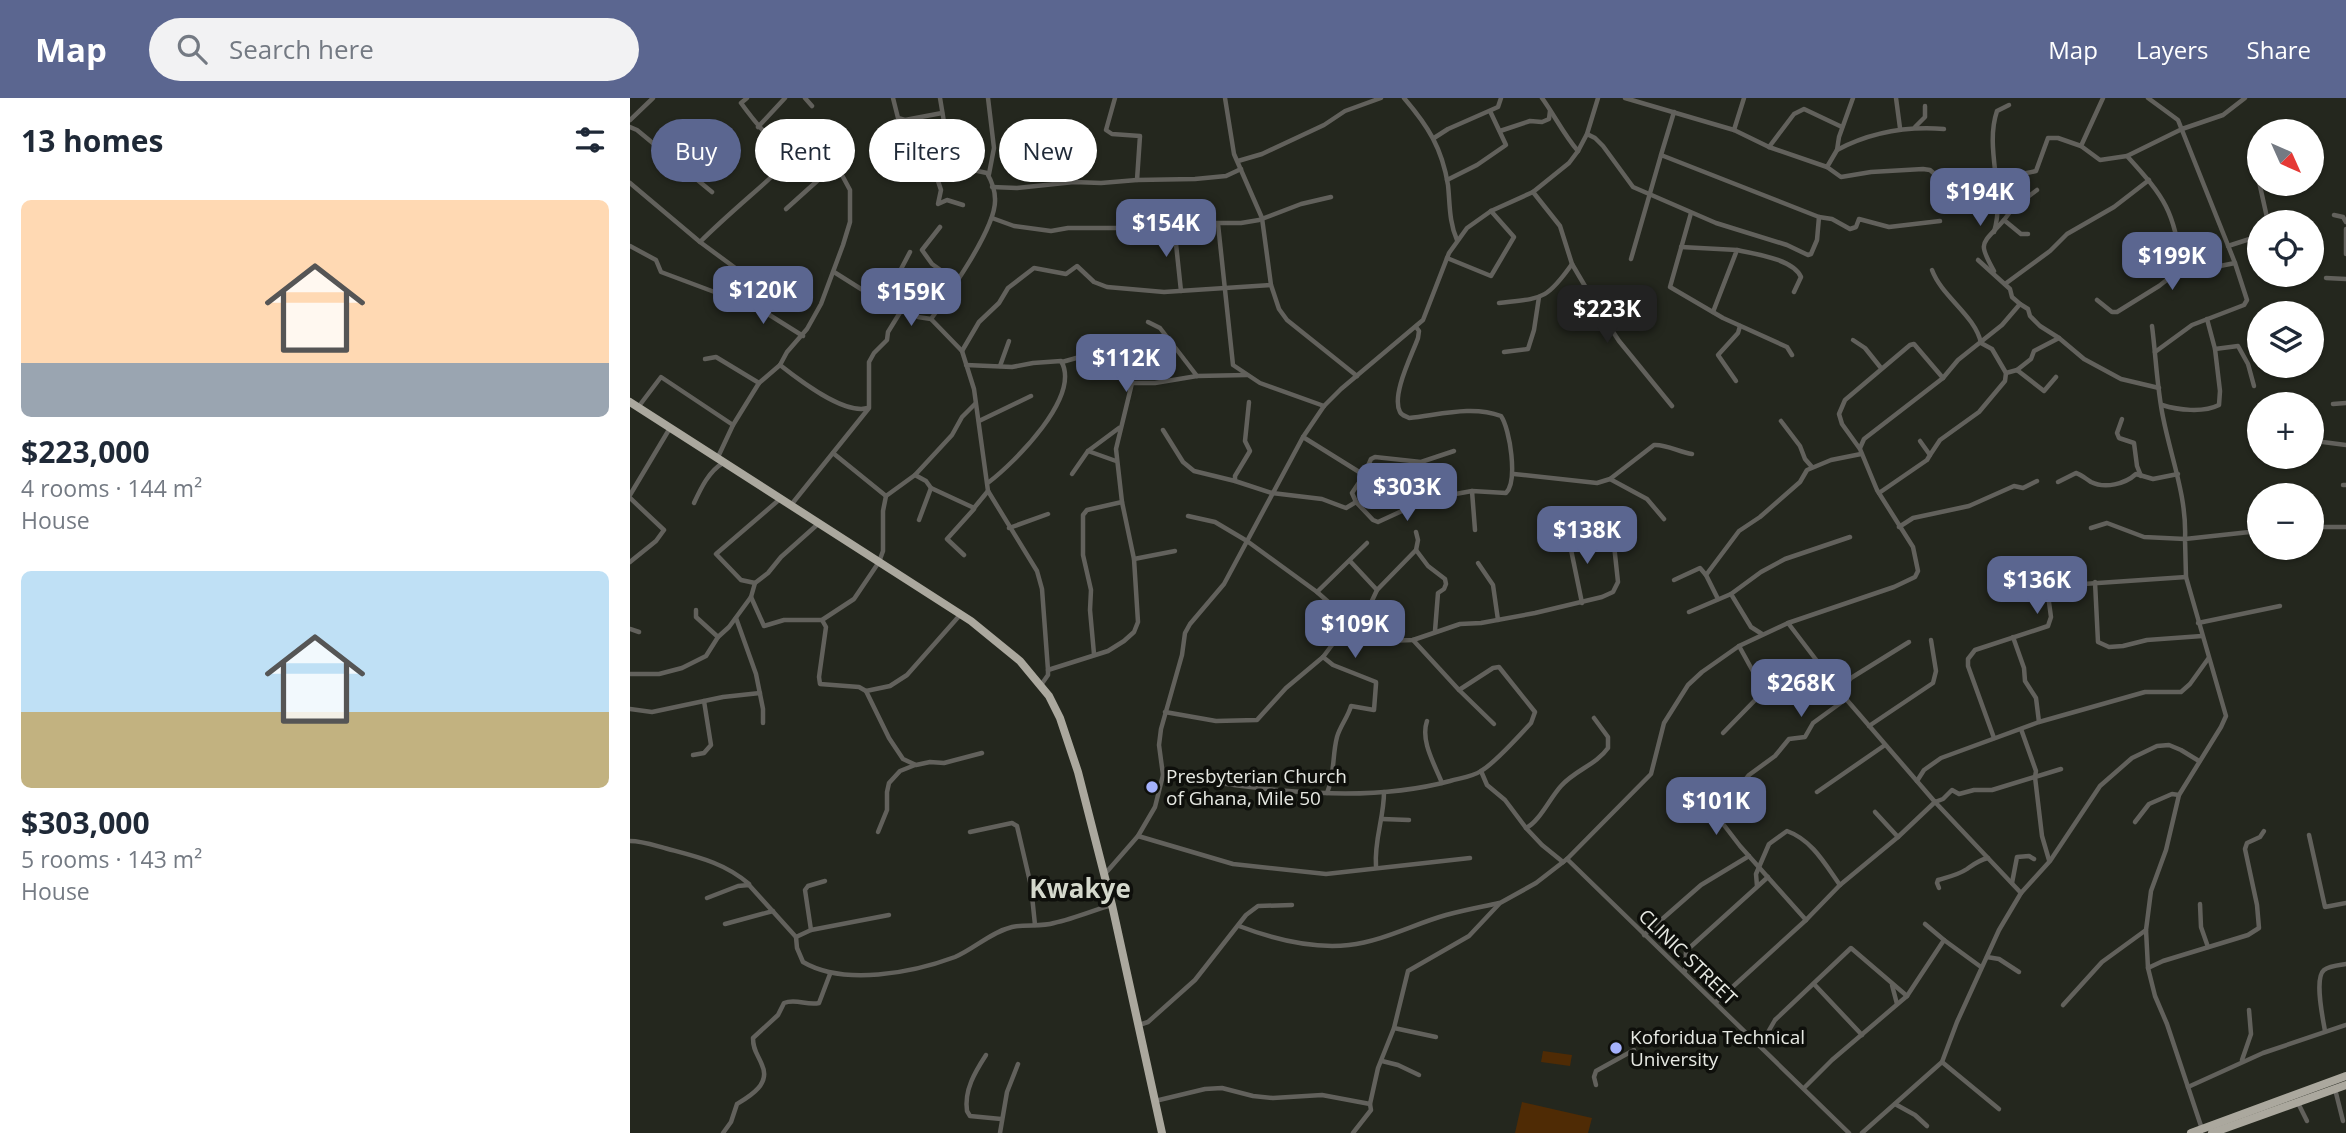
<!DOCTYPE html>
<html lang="en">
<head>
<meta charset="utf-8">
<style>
	body { margin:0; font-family:"Open Sans",sans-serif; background:#f2f2f3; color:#1f2937; height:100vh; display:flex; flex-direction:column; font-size:26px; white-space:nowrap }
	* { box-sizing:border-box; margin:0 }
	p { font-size:23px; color:#747a83 }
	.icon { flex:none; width:38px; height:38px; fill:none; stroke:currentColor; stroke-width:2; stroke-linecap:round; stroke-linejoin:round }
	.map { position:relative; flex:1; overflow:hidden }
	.drawer { display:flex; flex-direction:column; background:#fff; width:630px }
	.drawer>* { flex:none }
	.top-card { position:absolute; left:21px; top:21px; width:665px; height:63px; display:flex; gap:14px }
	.needle { width:46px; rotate:135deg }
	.buttons { position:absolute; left:1617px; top:21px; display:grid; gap:14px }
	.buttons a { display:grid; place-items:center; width:77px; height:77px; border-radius:50%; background:#fff; box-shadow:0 2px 5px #0004; font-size:35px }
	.price { position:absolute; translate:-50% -60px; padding:0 16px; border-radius:14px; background:#5b6690; color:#fff; font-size:23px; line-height:46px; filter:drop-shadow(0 2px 4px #0008) }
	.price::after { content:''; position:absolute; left:50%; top:42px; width:21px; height:16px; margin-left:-10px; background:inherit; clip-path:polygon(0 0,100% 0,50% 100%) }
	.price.current { background:#222; color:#fff }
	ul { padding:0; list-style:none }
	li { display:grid; align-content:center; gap:14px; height:371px; padding:0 21px }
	li span { display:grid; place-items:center; height:217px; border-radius:10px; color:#555 }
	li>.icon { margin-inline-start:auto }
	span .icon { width:126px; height:126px; fill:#fffc; stroke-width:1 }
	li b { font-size:30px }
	h2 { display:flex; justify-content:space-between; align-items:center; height:84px; padding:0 21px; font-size:30px }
	.chip { padding:0 24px; border-radius:32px; background:#fff; box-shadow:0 2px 5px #0004; font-size:24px; line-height:63px }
	.chip.current { background:#5b6690; color:#fff }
	header { display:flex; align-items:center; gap:42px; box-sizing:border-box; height:98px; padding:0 35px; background:#5b6690; color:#fff }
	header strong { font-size:33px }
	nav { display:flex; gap:38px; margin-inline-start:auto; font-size:24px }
	.search { width:490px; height:63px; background:#f2f2f3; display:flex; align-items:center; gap:18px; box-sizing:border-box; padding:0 24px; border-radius:38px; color:#747a83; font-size:26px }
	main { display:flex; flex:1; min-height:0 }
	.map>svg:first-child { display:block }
	.pitch { fill:#4f2b05 }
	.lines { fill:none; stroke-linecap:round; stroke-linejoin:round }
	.minor { stroke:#62615c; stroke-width:4.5 }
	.trunk { stroke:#aba89e; stroke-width:8 }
	.poi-dot { fill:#a4b1fc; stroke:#0e0f0b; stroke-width:2.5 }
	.labels { text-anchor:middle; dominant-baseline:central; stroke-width:7; stroke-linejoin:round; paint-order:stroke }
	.poi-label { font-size:19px; fill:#e7e9e3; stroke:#0e0f0b; text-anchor:start }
	.street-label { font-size:19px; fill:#e7e9e3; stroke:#0e0f0b }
	.district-label { font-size:26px; font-weight:bold; fill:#d4d8cc; stroke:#0e0f0b }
</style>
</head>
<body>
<header>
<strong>Map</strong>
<div class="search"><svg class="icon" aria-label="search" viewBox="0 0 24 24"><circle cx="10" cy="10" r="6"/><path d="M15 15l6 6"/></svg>Search here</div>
<nav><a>Map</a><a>Layers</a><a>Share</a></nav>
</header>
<main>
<section class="drawer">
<h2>13 homes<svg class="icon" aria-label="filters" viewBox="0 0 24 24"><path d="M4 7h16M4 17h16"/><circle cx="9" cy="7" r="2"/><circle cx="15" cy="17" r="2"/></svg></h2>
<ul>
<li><span style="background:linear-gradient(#ffd9b3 75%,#9aa5b1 0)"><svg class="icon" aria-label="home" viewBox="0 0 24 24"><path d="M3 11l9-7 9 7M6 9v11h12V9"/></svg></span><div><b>$223,000</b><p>4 rooms · 144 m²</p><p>House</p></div></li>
<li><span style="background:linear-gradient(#bfe0f5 65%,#c2b280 0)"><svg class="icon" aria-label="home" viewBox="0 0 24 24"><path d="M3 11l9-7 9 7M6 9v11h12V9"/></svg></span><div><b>$303,000</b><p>5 rooms · 143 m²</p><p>House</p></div></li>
</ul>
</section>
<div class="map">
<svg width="1716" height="1035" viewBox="0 0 1716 1035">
	<rect width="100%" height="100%" fill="#24271e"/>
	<!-- pitch -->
	<g class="pitch">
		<path d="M913,953l29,4 -2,11 -29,-4z"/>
		<path d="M892,1004l70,16 -4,15h-73z"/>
	</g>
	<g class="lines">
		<!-- minor -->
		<g class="minor">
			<path d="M175,0l7,8"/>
			<path d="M263,0l5,20 7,2 37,-7"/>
			<path d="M310,0l4,24v40l5,3 38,8c4,7 8,18 8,26 2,28 -47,96 -64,120l31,32 12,38 14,102 49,80 5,18 6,81v5l-7,10"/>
			<path d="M358,0l6,50 -5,26"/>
			<path d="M485,0l-9,32 6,4 28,2 -3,44"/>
			<path d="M595,0l9,56 28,64 9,67 8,24 8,11 70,56"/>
			<path d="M774,0c24,28 38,50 44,87 2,19 1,37 9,55"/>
			<path d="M912,0c13,18 22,37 36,53"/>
			<path d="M995,0l109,32 35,17 58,20 14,10 30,-5 52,-3 7,1 8,7"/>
			<path d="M1266,0l4,30"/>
			<path d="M1518,0l30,22 57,143 12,37 -3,5 -52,20 -37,27"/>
			<path d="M0,22l23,-22"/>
			<path d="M0,29l7,3 75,62"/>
			<path d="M128,29l27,-29"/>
			<path d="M1285,29l10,-10v-11"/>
			<path d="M1104,32l10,-32"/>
			<path d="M870,33l30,-10 12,1 7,-3 1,-8"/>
			<path d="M957,36l8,4 8,8 30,41 83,36 71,22 21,10 3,-1 6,-14 2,-23"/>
			<path d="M804,40l14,-9 50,-22 3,-9"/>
			<path d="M1139,49l25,-33 10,-5 38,18"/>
			<path d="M1207,52c34,-18 68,-24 107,-21"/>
			<path d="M1031,57l13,-43"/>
			<path d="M1497,58l55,-27 41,-14 22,-17"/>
			<path d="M608,63l24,-7 62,-29 21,-14 36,-13"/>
			<path d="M316,66l-8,17 3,9 -3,14 9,-4 16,5"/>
			<path d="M1197,69l10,-17 2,-13 14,-39"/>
			<path d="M1366,72l26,4 14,-3 12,-33h10l23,8"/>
			<path d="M1628,79l10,45"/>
			<path d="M817,82l30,-15 29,-20 -16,-34"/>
			<path d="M0,85l70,59 38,28 2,5 -9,23"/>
			<path d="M362,89l25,1 57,-6 27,1 36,-3 58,-1 31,-3 15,-7"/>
			<path d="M903,94l27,34 12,38 30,51 17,26 53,65"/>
			<path d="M156,111l50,-45"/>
			<path d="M1061,115l-21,74 53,31 64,29 5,8"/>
			<path d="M1704,117l9,2 3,5"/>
			<path d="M362,120l22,8 37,5 17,-3h54l83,-5h36l18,-3 42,-16 30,-7"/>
			<path d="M1374,122l9,-12 24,-18"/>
			<path d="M588,126l15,141 27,18 64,23"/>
			<path d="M544,127l7,66"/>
			<path d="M310,129l-18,23 10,14 24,17"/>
			<path d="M1716,131v25"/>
			<path d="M1364,134c12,-39 -10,-83 3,-121l12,-6"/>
			<path d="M70,144c30,-30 63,-56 93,-85"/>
			<path d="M0,148l26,14 5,12 99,37 43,27"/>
			<path d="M1598,148l31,-10"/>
			<path d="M1051,149l56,3 -24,62"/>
			<path d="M1107,152c18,4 56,9 64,27l-7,15"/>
			<path d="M817,160l44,18 23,-39 -23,-26"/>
			<path d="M1001,161l30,-104 158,62 13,2 18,10 6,-2 3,-8 30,8 51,-6"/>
			<path d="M1552,170l13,3 40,-8"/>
			<path d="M1364,173c-17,-30 -12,-26 10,-51l17,14h7"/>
			<path d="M204,174l27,17 32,11 25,17 13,2"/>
			<path d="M1696,180l20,1"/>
			<path d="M1375,186l45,-33 17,-17 47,-27 35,-27"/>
			<path d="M251,198l19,-25 10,-19"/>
			<path d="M1467,202l15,12h5l42,-26 23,-18c-9,-59 -16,-69 -55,-112l-27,4 -19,-14 22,-48"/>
			<path d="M869,205c43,-5 47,-2 73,-39"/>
			<path d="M1390,206l8,5 2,7 10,10 19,12 25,21 37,20 38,9"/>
			<path d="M1577,221l8,30"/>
			<path d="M518,224l12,6 37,48"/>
			<path d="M786,229l3,4 -1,7c-6,17 -27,57 -18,74 2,4 6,4 9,6 30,-3 63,-13 92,-2 9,13 17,65 5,77l-34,-2 3,39"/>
			<path d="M1223,242l12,8 16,20"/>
			<path d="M332,253l17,-29 20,-19 9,-15 26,-20 32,6 11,-8 17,16 13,5 57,5 107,-7"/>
			<path d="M874,254l24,-3 6,-19 5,-33"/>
			<path d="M75,261l11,-2 43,26"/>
			<path d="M432,264l25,-7h20l3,2 5,16 17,10h23l42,-7 50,-1"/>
			<path d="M150,267c19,15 64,50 88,43"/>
			<path d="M336,267l46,2 21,-4 28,-2c21,35 -47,102 -72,121"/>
			<path d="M370,268l9,-25"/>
			<path d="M1387,272l14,-11 3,-8 25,-13"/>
			<path d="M1376,275l11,-3 27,21 12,-14"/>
			<path d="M1313,280l-29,-34 -4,1 -65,55 -6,14 3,10 18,25 17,41 36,57 5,24 -3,6 -21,10 -106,36 58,76 89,103 8,-3 9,-9 7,4 15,-4h18l69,-21"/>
			<path d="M1106,283l-18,-26 20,-22 2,-7"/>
			<path d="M1703,306l13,-1"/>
			<path d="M1532,307c16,5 41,8 57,0l1,-14 -5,-42 23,-3 10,18 6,22"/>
			<path d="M9,308l22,-29 72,48"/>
			<path d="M1492,321l-5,14 2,5 15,5 3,23 4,10"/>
			<path d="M349,323l52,-25"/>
			<path d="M1151,323l19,25 5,13 7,8"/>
			<path d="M533,332l20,32 11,9 41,10 37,12 50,6 24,9 10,-6 -4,-9 12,-18"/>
			<path d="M673,339l61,38 7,-16 4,-2 46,5 33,-11"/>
			<path d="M1685,343l31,4"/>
			<path d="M1230,350l4,-9 79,-61 15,-18 44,-35 18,-21 -8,-7 -2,-8 -32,-29"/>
			<path d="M458,353l28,10"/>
			<path d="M203,355l53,43"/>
			<path d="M1300,357l10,-15 39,-28 26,-31 1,-8 -14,-24 -11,-6c-6,-28 -39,-46 -49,-73"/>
			<path d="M88,359l15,-32 26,-42 21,-18 7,-13 20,-23 14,-25 22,-59 7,-23v-32l-14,-26 -10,-9 -7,-2 -16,9c-26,-12 -46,-37 -62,-59l6,-5"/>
			<path d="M442,376l16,-23 31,-23"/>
			<path d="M884,376l83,9 13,-4 44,-34c12,-1 25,7 38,9"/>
			<path d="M285,377l11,6 5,7 41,19 2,1 14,-17"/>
			<path d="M980,381l37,20 17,20"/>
			<path d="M605,383v-5l15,-25 -5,-10 4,-39"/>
			<path d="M1428,384l18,-9c6,2 10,6 15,9 14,7 34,2 45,-8l17,5 25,-5"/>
			<path d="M1713,387h3"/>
			<path d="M1249,395l48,-33 3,-5 -10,-14"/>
			<path d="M0,397l40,-67"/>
			<path d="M0,400l34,32 -8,11 -26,21"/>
			<path d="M726,404l17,18 5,2 50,-23 44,-8"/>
			<path d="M64,405c7,-15 15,-32 29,-40"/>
			<path d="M161,407l78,-97v-46l5,-9 13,-13 1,-8 16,-26"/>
			<path d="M558,418l27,6 32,19 70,51 33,29 21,15 13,5 29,-1 47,-16 21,-1 54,-10 67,-16 11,-5 5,-10 -4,-37"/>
			<path d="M289,422l12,-32"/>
			<path d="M1269,429l14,-9 56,-12 45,-20 9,2 14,-7"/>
			<path d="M1682,429h34"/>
			<path d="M379,430l39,-14"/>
			<path d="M1461,430l16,-5 37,14 41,2c2,-42 -14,-81 -22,-122 -6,-29 -7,-60 -11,-91"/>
			<path d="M938,437l14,68"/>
			<path d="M786,452l12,16 17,13 1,5 -2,5 -6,4 -3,38"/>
			<path d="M334,457l-17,-16 27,-30"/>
			<path d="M504,461l41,-8"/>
			<path d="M720,463l27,29"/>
			<path d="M848,465l15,22 5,35"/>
			<path d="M1076,477l33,-44 21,-14 40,-35 7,-12 24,-10 30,-6"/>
			<path d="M1044,482l26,-12 6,7 12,24"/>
			<path d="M1465,484l3,60 11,5 14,-1 24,-6 55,-4"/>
			<path d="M125,485l-14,-3 -25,-26 64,-55"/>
			<path d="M687,494l50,-49"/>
			<path d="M1101,496l20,33 11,7"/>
			<path d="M121,499l13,29 20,-6h38l32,-21 25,-37 4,-11v-40l3,-15 29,-21 37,-40 10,-18 13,-13"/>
			<path d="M66,512v7l22,20"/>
			<path d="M1059,514l42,-18 30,-22 24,-13 65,-22"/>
			<path d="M106,520l20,56 7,35v14"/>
			<path d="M192,522l4,7 -7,50 1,7 39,3 7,4 24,-5 17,-11 53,-60"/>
			<path d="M1568,525l82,-17"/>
			<path d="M0,531l9,3"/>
			<path d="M1383,539l11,31 1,13 11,17 3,24"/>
			<path d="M464,556l-4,-44 1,-20 -8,-35v-40l4,-5 35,-8"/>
			<path d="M693,559l10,8 43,17v2l-2,26 -23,-4c-3,11 -11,20 -14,31 -5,19 -2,37 -10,56"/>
			<path d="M418,572l60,-19 16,-10 10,-9 4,-10 -4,-63 -12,-57 -6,-53 16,-66"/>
			<path d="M0,576h29l23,-6 24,-12 12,-19 11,-10 22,-30 4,-14 13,-10 13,-16 37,-33"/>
			<path d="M829,592l35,34"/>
			<path d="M236,593l23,47 14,21 13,6 14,-3 14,1 38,-10"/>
			<path d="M1214,597l2,-10 5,-7 58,-36"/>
			<path d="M0,611l22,3 71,-15 37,-4"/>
			<path d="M535,614l51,9 41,-1 29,-32 37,-31 27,-36 11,-6 9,-10 7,-15 39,-40 2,-10 -2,-8"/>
			<path d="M797,623c-7,20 8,44 15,62"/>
			<path d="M1239,628l64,-43 3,-12 -5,-31"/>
			<path d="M1391,631l15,42 -1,6 7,59 7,24"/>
			<path d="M1093,635l39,-40 -2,-9 -21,-38"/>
			<path d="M1364,640l-26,-72v-7l7,-9 73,-24 3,-9 -3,-22 6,-9 132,-9"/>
			<path d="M63,657l11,-2 7,-8 -7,-44"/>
			<path d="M851,673l6,14 18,15 21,28c13,-6 24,-30 35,-42 14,-16 35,-21 47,-38v-11l-14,-19"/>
			<path d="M533,677c92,13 195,31 287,6 10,-3 22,-4 31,-10 14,-8 38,-35 50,-48l4,-11 -36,-45 -6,1 -34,22 -46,-50"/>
			<path d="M1287,683l7,-11 17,-12 98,-36 106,-30h36l9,-8 18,-25"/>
			<path d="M1187,694l68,-47"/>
			<path d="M1245,714l23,25"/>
			<path d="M752,721l27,1"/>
			<path d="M1505,724l14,-18 23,-10 7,1"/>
			<path d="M896,730l16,17 21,17"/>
			<path d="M248,734l9,-22v-18l2,-9 11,-12 15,-6"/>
			<path d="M340,734l42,-9 5,3 14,60 4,39"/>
			<path d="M1679,737l16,72 21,-4"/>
			<path d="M508,738l95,28 93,10 144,-16"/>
			<path d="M0,743c13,0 26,5 38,8 30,8 57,14 81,35"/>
			<path d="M937,761l282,274"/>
			<path d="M746,768c-2,-26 8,-48 8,-74"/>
			<path d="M474,777l34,-39 17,-29 8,-32 -4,-30 2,-16 21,-74 3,-22 5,-9 34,-40 79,-147 21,-31 17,-17 82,-69 26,-67 18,-25 24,-17 42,-19 36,-29 9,-12 9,-17 11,-36"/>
			<path d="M1382,785l5,-26 12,-1 5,3"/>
			<path d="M1127,788l-1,-12 13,-30 18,-13c25,9 38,33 53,54"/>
			<path d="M1309,790l-2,-5 1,-3c10,-3 20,-5 29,-11 7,-5 12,-9 21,-11"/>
			<path d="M77,800l31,-12 11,-1 47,52 1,11 6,14c41,24 109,11 152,-5 19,-8 36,-25 57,-30 14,-3 29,0 42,-4 19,-4 38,-12 57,-18"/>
			<path d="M1570,806l1,23 7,20"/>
			<path d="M1176,822l-66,-74 -23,-30 32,-41 26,-19 14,-17 16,-2 8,-14 33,-24"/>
			<path d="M95,826l48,-13"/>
			<path d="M1295,826l19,16"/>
			<path d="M609,828c34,13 73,23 110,19 34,-4 65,-21 97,-30 18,-5 35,-8 53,-12"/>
			<path d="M181,832l-6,-40 3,-4 17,-5"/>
			<path d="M1014,837l57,-50 48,-29"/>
			<path d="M166,839l15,-7 78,-15"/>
			<path d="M1357,859l12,2 20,13"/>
			<path d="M1518,870l15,-7 85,-26 11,-7 -2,-23 -12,-56 2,-6 13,-6 4,-6"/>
			<path d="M1055,873l1,-20 82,-74"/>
			<path d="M1184,886l48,51"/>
			<path d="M1262,887l5,19"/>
			<path d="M1086,904l90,-82 34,-35 58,-48 37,-35 86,91"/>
			<path d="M1433,907l39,-43 44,-32"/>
			<path d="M509,927l9,-3 47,-42 51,-65 12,-9 34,-1"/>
			<path d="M764,930l42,9"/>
			<path d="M1695,933c-2,-12 -11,-53 -1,-61 5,-4 16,-5 22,-6"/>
			<path d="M1130,948l15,-26 76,-72 56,48"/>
			<path d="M356,957c-11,17 -22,35 -19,56l3,5 31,3"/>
			<path d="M1612,962l9,-26 -2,-24"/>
			<path d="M752,963l16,4 21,10"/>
			<path d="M1312,964l57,47"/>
			<path d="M966,987l-2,-8 2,-6 38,-21"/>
			<path d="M1558,989l75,-34 83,-28"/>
			<path d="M1174,990l28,-28 75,-64 37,-56 37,27"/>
			<path d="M1705,991l8,32"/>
			<path d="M525,1003l50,-12 17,-1 31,8 20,2 49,-3 48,9 8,-36 16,-40 14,-57 61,-35 31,-33 36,-20 31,-24 84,-85 13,-51 24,-38 14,-13 37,-26 49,-23"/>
			<path d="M1668,1005l9,18"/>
			<path d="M1265,1006l20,11 12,11"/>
			<path d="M1572,1031l-35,-105 -12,-28 -7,-28 -2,-38 5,-39 15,-41 13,-55 42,-68 5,-11 -40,-139 -1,-38 74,-8"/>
			<path d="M93,1035l8,-11 6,-18c13,-8 34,-20 25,-39 -4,-11 -9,-14 -9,-27l25,-23 6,-12c12,-5 23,3 35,0l11,-29"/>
			<path d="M370,1035l7,-41 11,-28"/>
			<path d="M723,1035l18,-23 -1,-6"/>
			<path d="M1232,1035l80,-71 15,-40 42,-92 22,-37 29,-32 50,-75 32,-28 25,-12 12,-1 12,5 18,11"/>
		</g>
		<!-- trunk -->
		<g class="trunk">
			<path d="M0,304l341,219 49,40 29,35 11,22 18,54 34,133 50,228"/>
			<path d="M1561,1035l155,-57"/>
			<path d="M1582,1035l134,-48"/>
		</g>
	</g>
	<!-- markers -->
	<g class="poi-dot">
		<circle cx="522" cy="689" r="7"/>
		<circle cx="986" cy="950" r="7"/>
	</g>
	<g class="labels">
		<!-- poi labels -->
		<g class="poi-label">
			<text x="536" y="678">Presbyterian Church<tspan x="536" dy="22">of Ghana, Mile 50</tspan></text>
			<text x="1000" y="939">Koforidua Technical<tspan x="1000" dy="22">University</tspan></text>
		</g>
		<!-- street labels -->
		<g class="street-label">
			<text transform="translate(1058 859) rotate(44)">CLINIC STREET</text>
		</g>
		<!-- district labels -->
		<g class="district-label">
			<text x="450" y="790">Kwakye</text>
		</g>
	</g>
</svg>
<div class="buttons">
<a><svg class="needle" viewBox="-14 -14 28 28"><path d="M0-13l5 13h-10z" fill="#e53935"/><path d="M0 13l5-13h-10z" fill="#747a83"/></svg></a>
<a><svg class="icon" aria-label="locate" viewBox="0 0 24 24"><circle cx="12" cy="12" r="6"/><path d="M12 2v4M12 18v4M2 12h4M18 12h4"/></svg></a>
<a><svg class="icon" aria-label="layers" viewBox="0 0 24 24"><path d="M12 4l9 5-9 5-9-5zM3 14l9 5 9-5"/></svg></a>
<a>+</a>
<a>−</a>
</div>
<b class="price" style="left:1350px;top:130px">$194K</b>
<b class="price" style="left:536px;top:161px">$154K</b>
<b class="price" style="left:1542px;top:194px">$199K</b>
<b class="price" style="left:133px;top:228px">$120K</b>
<b class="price" style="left:281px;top:230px">$159K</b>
<b class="price current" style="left:977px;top:247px">$223K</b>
<b class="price" style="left:496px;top:296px">$112K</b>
<b class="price" style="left:777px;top:425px">$303K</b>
<b class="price" style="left:957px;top:468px">$138K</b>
<b class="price" style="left:1407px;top:518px">$136K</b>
<b class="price" style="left:725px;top:562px">$109K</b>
<b class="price" style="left:1171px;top:621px">$268K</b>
<b class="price" style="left:1086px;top:739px">$101K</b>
<div class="top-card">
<a class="chip current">Buy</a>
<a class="chip">Rent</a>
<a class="chip">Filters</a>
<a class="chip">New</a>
</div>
</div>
</main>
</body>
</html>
